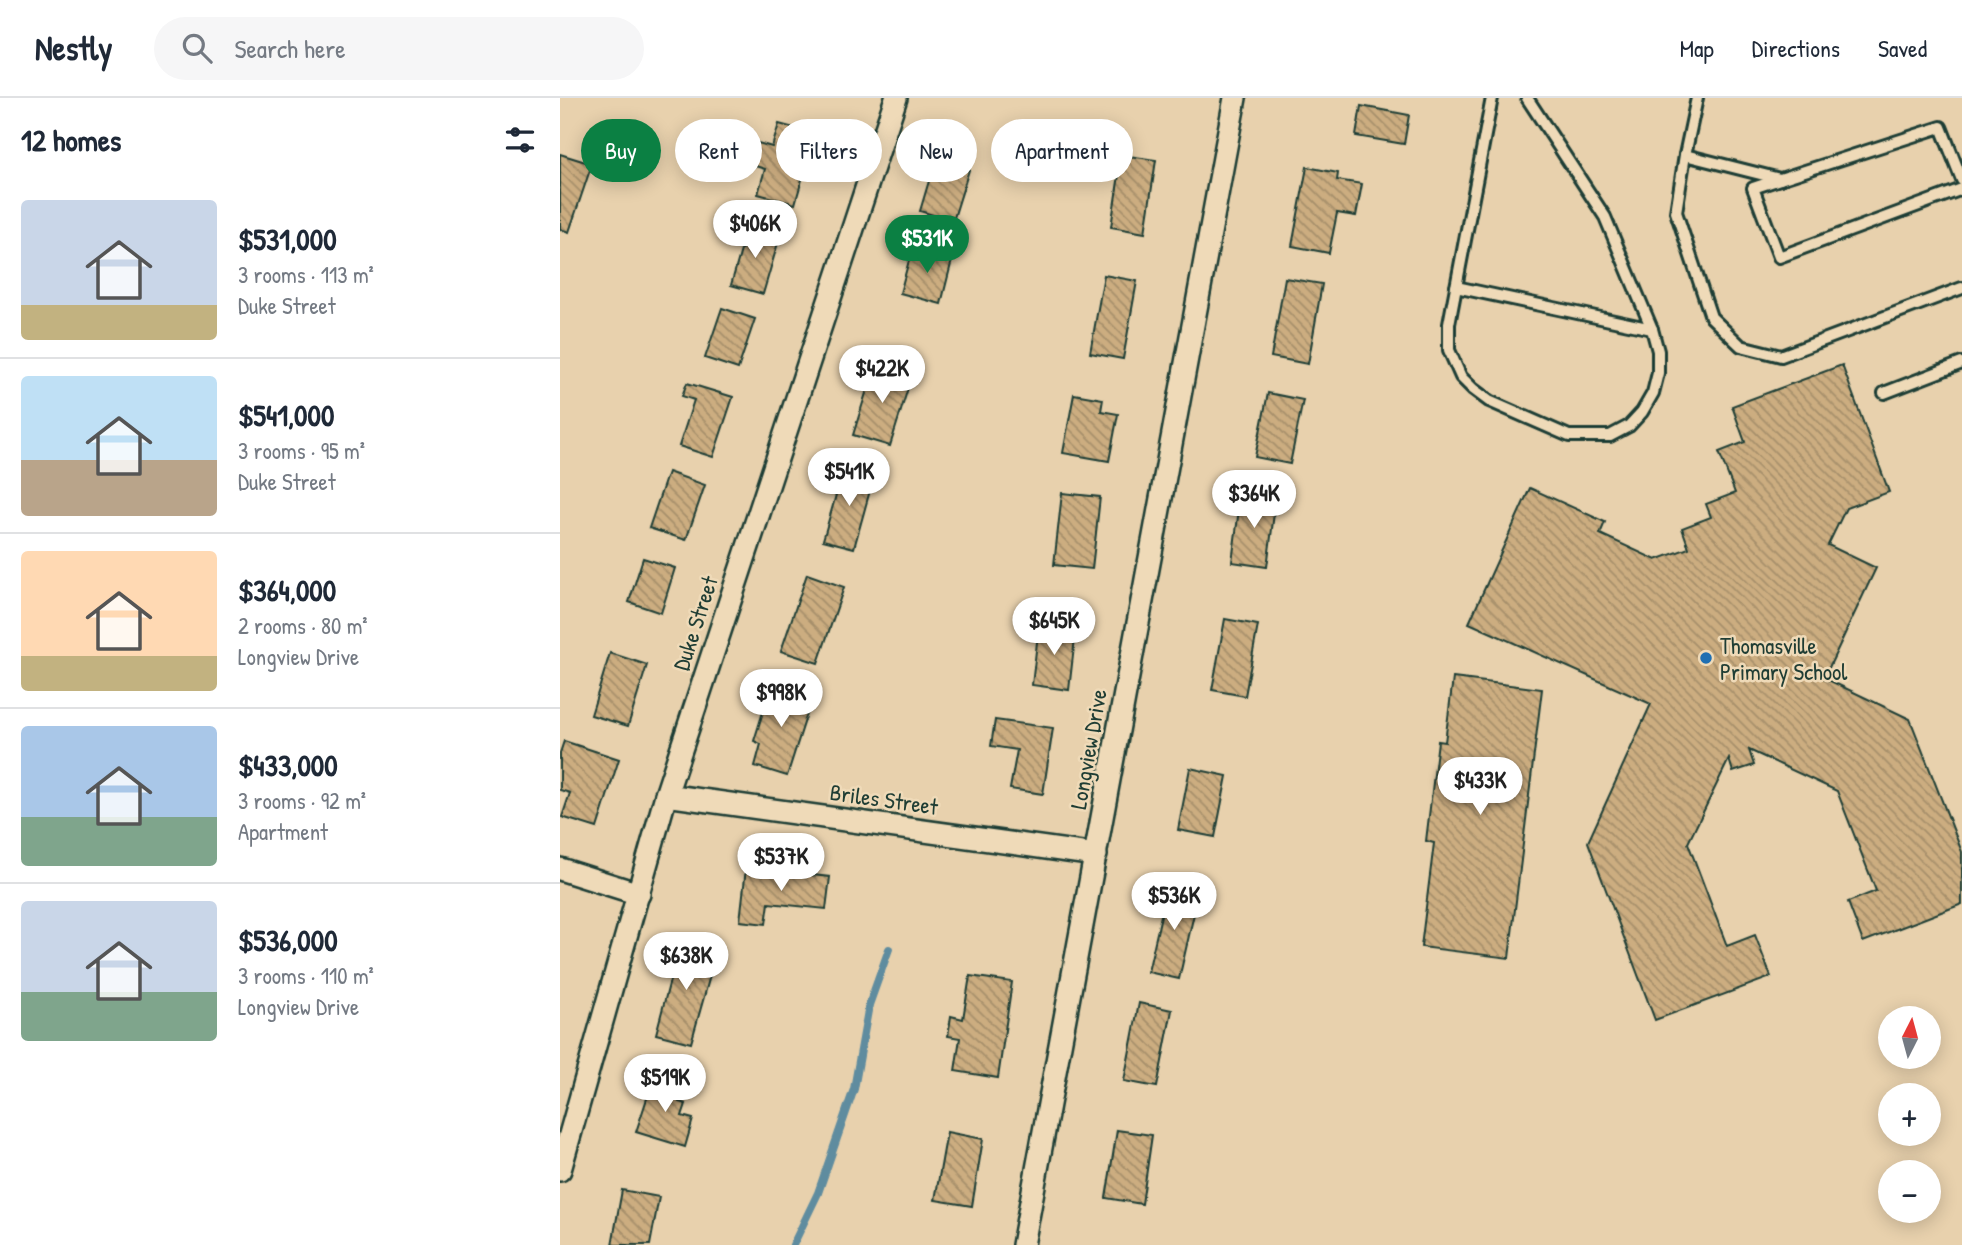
<!DOCTYPE html>
<html lang="en">
<head>
<meta charset="utf-8">
<style>
	body { margin:0; font-family:"Patrick Hand",sans-serif; background:#f6f6f7; color:#1f2937; height:100vh; display:flex; flex-direction:column; font-size:26px; white-space:nowrap }
	* { box-sizing:border-box; margin:0 }
	p { font-size:23px; color:#747a83 }
	.icon { flex:none; width:38px; height:38px; fill:none; stroke:currentColor; stroke-width:2; stroke-linecap:round; stroke-linejoin:round }
	.map { position:relative; flex:1; overflow:hidden }
	.details { display:flex; flex-direction:column; background:#fff; width:560px }
	.details>* { flex:none }
	.banner { position:absolute; left:21px; top:21px; width:665px; height:63px; display:flex; gap:14px }
	.needle { width:46px; rotate:6deg }
	.fabs { position:absolute; left:1318px; top:908px; display:grid; gap:14px }
	.fabs a { display:grid; place-items:center; width:63px; height:63px; border-radius:50%; background:#fff; box-shadow:0 4px 18px #0003; font-size:35px }
	.price { position:absolute; translate:-50% -60px; padding:0 16px; border-radius:24px; background:#fff; color:#222; font-size:23px; line-height:46px; filter:drop-shadow(0 2px 4px #0008) }
	.price::after { content:''; position:absolute; left:50%; top:42px; width:21px; height:16px; margin-left:-10px; background:inherit; clip-path:polygon(0 0,100% 0,50% 100%) }
	.price.active { background:#0b8043; color:#fff }
	ul { padding:0; list-style:none }
	li { display:flex; align-items:center; gap:21px; height:175px; padding:0 21px }
	li+li { border-top:2px solid #e0e1e3 }
	li span { display:grid; place-items:center; flex:none; width:196px; height:140px; border-radius:7px; color:#555 }
	li>.icon { margin-inline-start:auto }
	span .icon { width:84px; height:84px; fill:#fffc; stroke-width:1 }
	li b { font-size:30px }
	h2 { display:flex; justify-content:space-between; align-items:center; height:84px; padding:0 21px; font-size:30px }
	.chip { padding:0 24px; border-radius:32px; background:#fff; box-shadow:0 4px 18px #0003; font-size:24px; line-height:63px }
	.chip.active { background:#0b8043; color:#fff }
	header { display:flex; align-items:center; gap:42px; box-sizing:border-box; height:98px; padding:0 35px; background:#fff; border-bottom:2px solid #e0e1e3 }
	header strong { font-size:33px }
	nav { display:flex; gap:38px; margin-inline-start:auto; font-size:24px }
	.search { width:490px; height:63px; background:#f6f6f7; display:flex; align-items:center; gap:18px; box-sizing:border-box; padding:0 24px; border-radius:38px; color:#747a83; font-size:26px }
	main { display:flex; flex:1; min-height:0 }
	.map>svg:first-child { display:block }
	.lines { fill:none; stroke-linecap:round; stroke-linejoin:round }
	.stream { stroke:#5e8c9f; stroke-width:8 }
	.building { fill:url(#building-back-hatch); stroke:#1f3d34; stroke-width:2 }
	.lane-casing { stroke:#1f3d34; stroke-width:16 }
	.street-casing { stroke:#1f3d34; stroke-width:26 }
	.lane { stroke:#efdab8; stroke-width:10 }
	.street { stroke:#efdab8; stroke-width:21 }
	.poi-dot { fill:#1f6fb2; stroke:#efdab8; stroke-width:2.5 }
	.labels { text-anchor:middle; dominant-baseline:central; stroke-width:5; stroke-linejoin:round; paint-order:stroke }
	.street-label { font-size:23px; fill:#1f3d34; stroke:#efdab8 }
	.poi-label { font-size:23px; fill:#1f3d34; stroke:#efdab8; text-anchor:start }
</style>
</head>
<body>
<header>
<strong>Nestly</strong>
<div class="search"><svg class="icon" aria-label="search" viewBox="0 0 24 24"><circle cx="10" cy="10" r="6"/><path d="M15 15l6 6"/></svg>Search here</div>
<nav><a>Map</a><a>Directions</a><a>Saved</a></nav>
</header>
<main>
<section class="details">
<h2>12 homes<svg class="icon" aria-label="filters" viewBox="0 0 24 24"><path d="M4 7h16M4 17h16"/><circle cx="9" cy="7" r="2"/><circle cx="15" cy="17" r="2"/></svg></h2>
<ul>
<li><span style="background:linear-gradient(#c9d6e8 75%,#c2b280 0)"><svg class="icon" aria-label="home" viewBox="0 0 24 24"><path d="M3 11l9-7 9 7M6 9v11h12V9"/></svg></span><div><b>$531,000</b><p>3 rooms · 113 m²</p><p>Duke Street</p></div></li>
<li><span style="background:linear-gradient(#bfe0f5 60%,#b9a48a 0)"><svg class="icon" aria-label="home" viewBox="0 0 24 24"><path d="M3 11l9-7 9 7M6 9v11h12V9"/></svg></span><div><b>$541,000</b><p>3 rooms · 95 m²</p><p>Duke Street</p></div></li>
<li><span style="background:linear-gradient(#ffd9b3 75%,#c2b280 0)"><svg class="icon" aria-label="home" viewBox="0 0 24 24"><path d="M3 11l9-7 9 7M6 9v11h12V9"/></svg></span><div><b>$364,000</b><p>2 rooms · 80 m²</p><p>Longview Drive</p></div></li>
<li><span style="background:linear-gradient(#a9c7e8 65%,#7fa58c 0)"><svg class="icon" aria-label="home" viewBox="0 0 24 24"><path d="M3 11l9-7 9 7M6 9v11h12V9"/></svg></span><div><b>$433,000</b><p>3 rooms · 92 m²</p><p>Apartment</p></div></li>
<li><span style="background:linear-gradient(#c9d6e8 65%,#7fa58c 0)"><svg class="icon" aria-label="home" viewBox="0 0 24 24"><path d="M3 11l9-7 9 7M6 9v11h12V9"/></svg></span><div><b>$536,000</b><p>3 rooms · 110 m²</p><p>Longview Drive</p></div></li>
</ul>
</section>
<div class="map">
<svg width="1402" height="1147" viewBox="0 0 1402 1147">
	<defs>
		<pattern id="building-back-hatch" width="6" height="6" patternUnits="userSpaceOnUse" patternTransform="scale(1.75)"><rect width="6" height="6" fill="#ccad80"/><path d="M-1 5l2 2M0 0l6 6M5-1l2 2" fill="none" stroke="#a58e6a"/></pattern>
	</defs>
	<rect width="100%" height="100%" fill="#e8d1ad"/>
	<filter id="ink" filterUnits="userSpaceOnUse"><feTurbulence type="fractalNoise" baseFrequency=".0143" numOctaves="2"/><feDisplacementMap in="SourceGraphic" scale="14" xChannelSelector="R" yChannelSelector="G"/><feConvolveMatrix kernelMatrix="1 2 1 2 8 2 1 2 1" color-interpolation-filters="sRGB"/></filter>
	<g filter="url(#ink)">
		<g class="lines">
			<!-- stream -->
			<path class="stream" d="M233,1147l25,-52 36,-104 15,-84 20,-56"/>
		</g>
		<!-- building -->
		<g class="building">
			<path d="M801,8l48,9 -5,29 -48,-8z"/>
			<path d="M219,26l30,8 -4,15 6,1 -16,56 -37,-10 7,-25 -13,-4 6,-22 14,4z"/>
			<path d="M380,46l34,10 -21,67 -33,-10z"/>
			<path d="M0,56l32,10 -23,68 -9,-3z"/>
			<path d="M562,57l34,5 -11,73 -34,-6z"/>
			<path d="M747,69l31,6 -1,7 25,4 -6,32 -19,-3 -8,40 -37,-7z"/>
			<path d="M188,128l32,10 -17,58 -32,-9z"/>
			<path d="M353,148l40,10 -12,48 -41,-11z"/>
			<path d="M544,177l33,6 -14,78 -33,-6z"/>
			<path d="M725,180l37,6 -14,80 -37,-7z"/>
			<path d="M162,210l33,11 -17,50 -33,-11z"/>
			<path d="M315,266l37,11 -22,71 -37,-11z"/>
			<path d="M1282,267l47,127 -43,16 -18,37 48,23 -52,110 86,41 52,133v52l-99,38 -15,-40 28,-11 -39,-100 -88,-41 5,15 -21,7 -4,-13 -41,84 39,103 28,-11 16,42 -116,43 -67,-178 63,-138 -182,-81 61,-135 75,34 -5,12 56,26 33,-12 -7,-20 29,-11 -5,-13 29,-11 -16,-41 26,-10 -13,-36z"/>
			<path d="M127,285l46,14 -20,60 -34,-11 15,-46 -12,-4z"/>
			<path d="M708,295l35,7 -13,64 -35,-7z"/>
			<path d="M514,296l29,5 -2,12 17,3 -9,47 -46,-8z"/>
			<path d="M284,369l30,9 -20,72 -31,-8z"/>
			<path d="M108,374l37,13 -19,55 -37,-12z"/>
			<path d="M502,395l38,4 -8,72 -38,-4z"/>
			<path d="M681,396l35,4 -9,69 -35,-5z"/>
			<path d="M83,460l32,10 -14,45 -32,-11z"/>
			<path d="M247,476l37,13 -26,76 -37,-12z"/>
			<path d="M665,521l33,6 -13,71 -33,-6z"/>
			<path d="M479,527l37,4 -7,61 -37,-5z"/>
			<path d="M50,555l37,12 -19,61 -37,-11z"/>
			<path d="M893,580l89,11 -33,269 -88,-11 13,-104 -8,-2 12,-100 7,1z"/>
			<path d="M211,588l41,12 -25,78 -32,-10 6,-22 -7,-3z"/>
			<path d="M435,622l58,8 -10,66 -33,-5 7,-39 -26,-4z"/>
			<path d="M4,643l55,18 -22,69 -35,-11 8,-24 -10,-3v-37z"/>
			<path d="M630,670l37,8 -12,61 -37,-7z"/>
			<path d="M186,770l84,9 -4,32 -57,-6 -3,21 -26,-3z"/>
			<path d="M608,787l31,7 -20,87 -31,-7z"/>
			<path d="M120,844l37,9 -26,92 -35,-9z"/>
			<path d="M410,878l42,6 -14,96 -43,-7 5,-33 -12,-2 3,-20 12,3z"/>
			<path d="M579,905l33,7 -15,77 -33,-6z"/>
			<path d="M94,979l30,9 -5,16 7,2 -4,12 11,3 -8,28 -49,-15z"/>
			<path d="M557,1032l35,5 -10,69 -36,-6z"/>
			<path d="M387,1034l36,7 -11,67 -37,-6z"/>
			<path d="M62,1092l37,7 -9,48h-38z"/>
		</g>
		<g class="lines">
			<!-- lane casing -->
			<g class="lane-casing">
				<g id="lane">
					<path d="M932,0l-43,226v26l12,27 12,12 16,12 80,35h41l19,-10 13,-14 11,-19 5,-20v-22l-6,-22 -47,-112 -78,-119"/>
					<path d="M1137,0l-12,57 -9,57 35,105 30,29 40,10 181,-68"/>
					<path d="M1125,57l95,24 161,-52 21,53"/>
					<path d="M1220,81l-27,9 26,69 183,-68"/>
					<path d="M896,189l196,42"/>
					<path d="M1324,295l78,-30"/>
				</g>
			</g>
			<!-- street casing -->
			<g class="street-casing">
				<g id="street">
					<path d="M106,697l430,60"/>
					<path d="M0,771l79,25"/>
					<path d="M0,1072l106,-375 230,-697"/>
					<path d="M463,1147l212,-1147"/>
				</g>
			</g>
			<!-- lane -->
			<use href="#lane" class="lane"/>
			<!-- street -->
			<use href="#street" class="street"/>
		</g>
	</g>
	<!-- markers -->
	<circle class="poi-dot" cx="1146" cy="560" r="7"/>
	<g class="labels">
		<!-- street labels -->
		<g class="street-label">
			<text transform="translate(135 525) rotate(-72)">Duke Street</text>
			<text transform="translate(528 651) rotate(-80)">Longview Drive</text>
			<text transform="translate(324 701) rotate(8)">Briles Street</text>
		</g>
		<!-- poi labels -->
		<g class="poi-label">
			<text x="1160" y="547">Thomasville<tspan x="1160" dy="26">Primary School</tspan></text>
		</g>
	</g>
</svg>
<div class="fabs">
<a><svg class="needle" viewBox="-14 -14 28 28"><path d="M0-13l5 13h-10z" fill="#e53935"/><path d="M0 13l5-13h-10z" fill="#747a83"/></svg></a>
<a>+</a>
<a>−</a>
</div>
<b class="price" style="left:195px;top:162px">$406K</b>
<b class="price active" style="left:367px;top:177px">$531K</b>
<b class="price" style="left:322px;top:307px">$422K</b>
<b class="price" style="left:289px;top:410px">$541K</b>
<b class="price" style="left:694px;top:432px">$364K</b>
<b class="price" style="left:494px;top:559px">$645K</b>
<b class="price" style="left:221px;top:631px">$998K</b>
<b class="price" style="left:920px;top:719px">$433K</b>
<b class="price" style="left:221px;top:795px">$537K</b>
<b class="price" style="left:614px;top:834px">$536K</b>
<b class="price" style="left:126px;top:894px">$638K</b>
<b class="price" style="left:105px;top:1016px">$519K</b>
<div class="banner">
<a class="chip active">Buy</a>
<a class="chip">Rent</a>
<a class="chip">Filters</a>
<a class="chip">New</a>
<a class="chip">Apartment</a>
</div>
</div>
</main>
</body>
</html>
